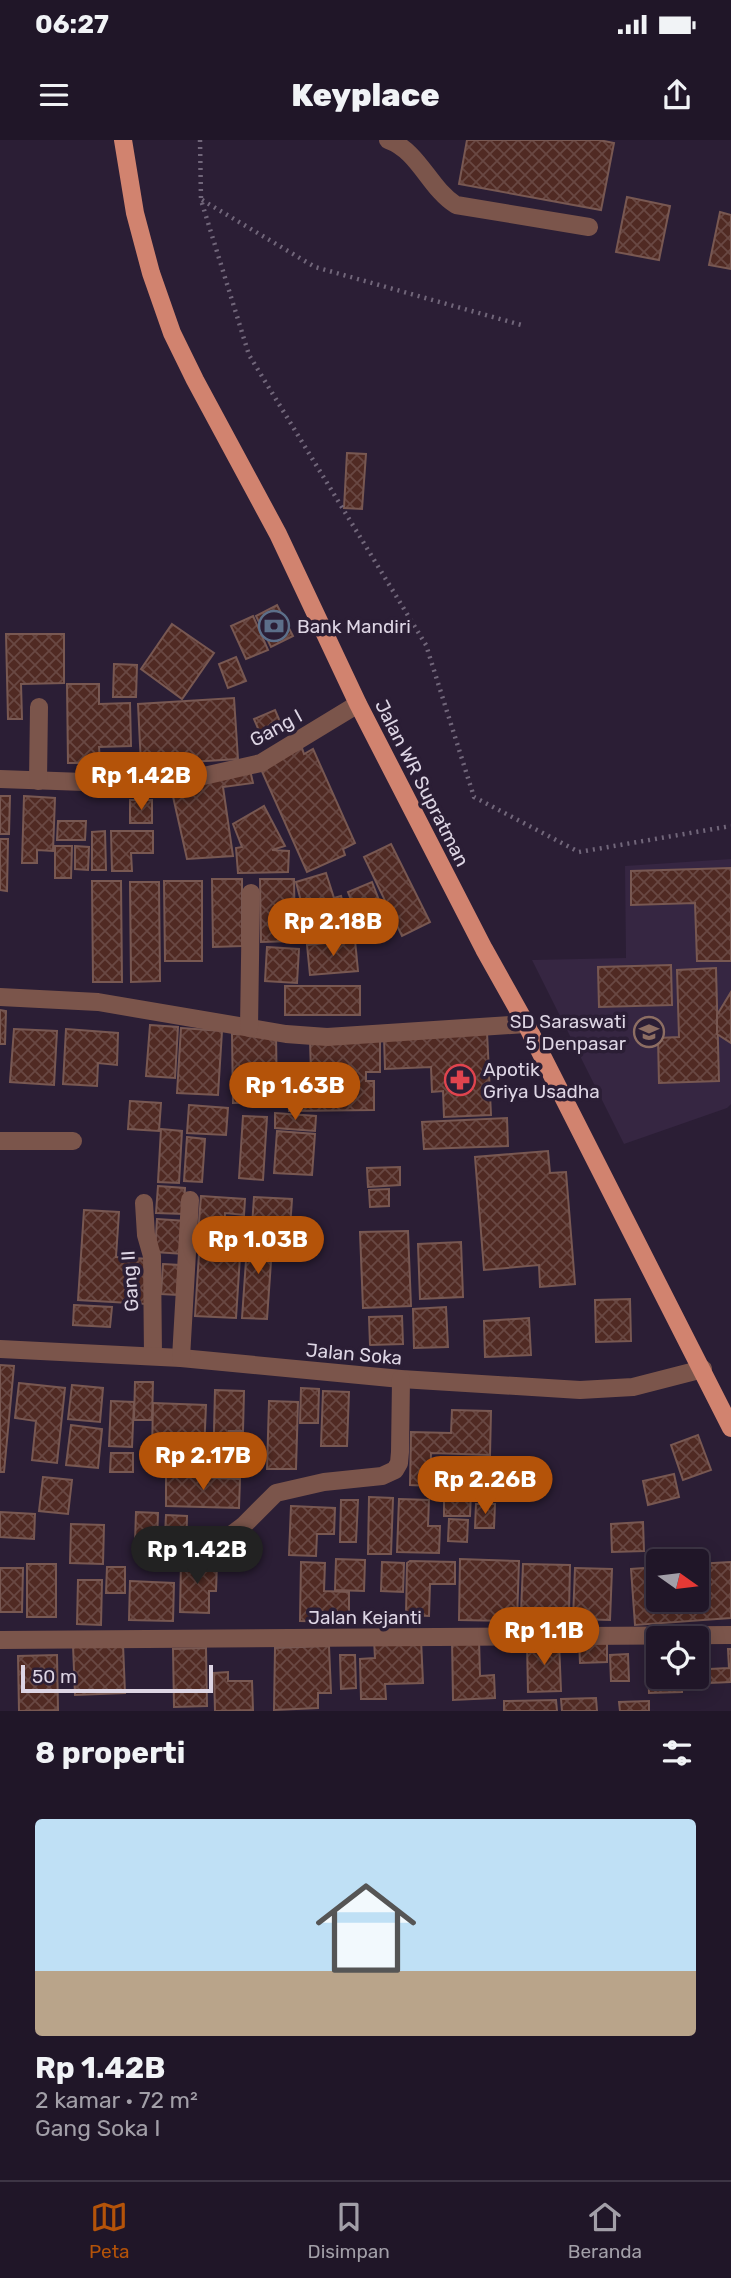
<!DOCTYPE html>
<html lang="id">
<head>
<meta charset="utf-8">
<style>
	body { margin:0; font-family:Rubik,sans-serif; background:#281f30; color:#f1f3f6; height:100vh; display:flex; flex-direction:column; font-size:26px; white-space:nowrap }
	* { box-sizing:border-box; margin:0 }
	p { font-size:23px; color:#a29fa8 }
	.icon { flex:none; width:38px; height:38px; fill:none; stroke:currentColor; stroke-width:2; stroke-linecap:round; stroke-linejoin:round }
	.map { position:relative; height:1571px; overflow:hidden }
	.sheet { display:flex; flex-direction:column; background:#201628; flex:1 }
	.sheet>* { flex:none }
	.needle { width:46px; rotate:104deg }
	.buttons { position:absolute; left:646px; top:1409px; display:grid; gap:14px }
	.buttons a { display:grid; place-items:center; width:63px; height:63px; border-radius:7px; background:#201628; box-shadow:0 4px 18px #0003,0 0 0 2px #3d3545; font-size:35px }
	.scale { position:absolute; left:21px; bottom:18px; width:192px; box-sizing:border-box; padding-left:7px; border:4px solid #ddd5e4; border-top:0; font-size:19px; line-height:24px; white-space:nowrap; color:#ddd5e4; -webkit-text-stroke:5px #2b1e35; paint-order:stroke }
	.price { position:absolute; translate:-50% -60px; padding:0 16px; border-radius:24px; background:#b45309; color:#fff; font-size:23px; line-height:46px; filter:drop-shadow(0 2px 4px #0008) }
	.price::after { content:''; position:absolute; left:50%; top:42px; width:21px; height:16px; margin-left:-10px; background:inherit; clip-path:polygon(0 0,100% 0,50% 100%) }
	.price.selected { background:#222; color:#fff }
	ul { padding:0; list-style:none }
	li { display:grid; align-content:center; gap:14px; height:371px; padding:0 35px }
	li+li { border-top:2px solid #3d3545 }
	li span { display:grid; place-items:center; height:217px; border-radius:7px; color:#555 }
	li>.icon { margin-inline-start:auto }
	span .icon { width:126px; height:126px; fill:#fffc; stroke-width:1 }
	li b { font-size:30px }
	h2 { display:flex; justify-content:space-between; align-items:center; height:84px; padding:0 35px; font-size:30px }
	.status { display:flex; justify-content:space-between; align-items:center; height:49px; padding:0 35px; background:#201628; direction:ltr }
	.status svg { height:19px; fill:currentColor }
	header { display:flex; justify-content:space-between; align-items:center; height:91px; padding:0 35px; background:#201628; font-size:32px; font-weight:800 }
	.tab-bar { display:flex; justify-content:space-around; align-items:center; height:98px; border-top:2px solid #3d3545; background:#201628; font-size:19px; color:#a29fa8 }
	.tab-bar a { display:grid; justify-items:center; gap:4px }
	.tab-bar .selected { color:#b45309 }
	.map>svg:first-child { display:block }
	.built { fill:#362642 }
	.building { fill:url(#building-cross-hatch); stroke:#785852; stroke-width:2 }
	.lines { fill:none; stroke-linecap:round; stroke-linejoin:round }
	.path { stroke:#71667a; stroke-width:4.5; stroke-dasharray:2 5; stroke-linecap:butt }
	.minor { stroke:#7b554b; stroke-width:18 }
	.major { stroke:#d1836f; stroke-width:18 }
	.labels { text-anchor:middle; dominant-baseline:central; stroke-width:7; stroke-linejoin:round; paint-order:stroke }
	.poi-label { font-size:19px; fill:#ddd5e4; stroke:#2b1e35; text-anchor:start }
	.street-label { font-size:19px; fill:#ddd5e4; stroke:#2b1e35 }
</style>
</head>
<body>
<div class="status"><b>06:27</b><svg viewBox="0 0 49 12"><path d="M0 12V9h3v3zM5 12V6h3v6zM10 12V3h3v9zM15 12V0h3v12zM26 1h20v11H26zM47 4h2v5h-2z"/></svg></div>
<header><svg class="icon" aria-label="menu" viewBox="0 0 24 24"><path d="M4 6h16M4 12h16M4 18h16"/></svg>Keyplace<svg class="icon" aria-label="share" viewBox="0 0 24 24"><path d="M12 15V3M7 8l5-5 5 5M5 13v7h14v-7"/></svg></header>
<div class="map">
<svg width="731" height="1571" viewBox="0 0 731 1571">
	<defs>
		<pattern id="building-cross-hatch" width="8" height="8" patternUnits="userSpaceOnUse" patternTransform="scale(1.75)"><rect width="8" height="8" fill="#502a23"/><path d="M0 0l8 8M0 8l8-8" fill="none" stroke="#694843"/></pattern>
	</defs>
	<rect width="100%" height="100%" fill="#2b1e35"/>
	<!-- built -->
	<path class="built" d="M731,719v245l-4,4 -103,36 -92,-184 94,-2 -1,-92z"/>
	<!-- building -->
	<g class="building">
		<path d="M467,0h132l15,3 -13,67 -142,-26z"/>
		<path d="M627,57l43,9 -11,54 -43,-8z"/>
		<path d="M720,72l11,3v54l-22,-4z"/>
		<path d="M347,313l19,1 -4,55 -18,-1z"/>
		<path d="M277,465l16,31 -22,11 -15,-31z"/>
		<path d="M253,476l15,34 -22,9 -15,-33z"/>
		<path d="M172,484l42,29 -32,46 -41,-30z"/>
		<path d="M6,494h58v49l-43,1 1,35h-14z"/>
		<path d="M236,517l10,24 -18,7 -9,-24z"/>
		<path d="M114,524l23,1 -1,32h-23z"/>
		<path d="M67,544h32v20l31,-1 1,43 -32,1 1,16h-32z"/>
		<path d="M234,558l4,61 -97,6 -3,-61z"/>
		<path d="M275,570l9,21 -21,9 -9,-21z"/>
		<path d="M302,608l2,6 9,-5 42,94 -12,6 2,6 -38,17 -47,-105z"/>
		<path d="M250,630l3,13 -30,4 10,69 -46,3 -17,-76z"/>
		<path d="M0,656h10l-1,38h-9z"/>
		<path d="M24,656l31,2 -2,53 -16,-1v13h-15z"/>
		<rect x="130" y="660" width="22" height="23"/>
		<path d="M264,666l21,40 -13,4 17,1 -1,21 -50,1 -2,-25 6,-1 -9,-23z"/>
		<path d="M58,681h28l-1,19h-28z"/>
		<path d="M105,691l1,39h-14v-38z"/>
		<path d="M111,691h42v22h-22l1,18h-20z"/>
		<path d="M0,699h8l-1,52 -7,-1z"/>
		<path d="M391,704l39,78 -28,14 -38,-79z"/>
		<path d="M55,706h17l-1,32h-16z"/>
		<path d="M75,706l14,1 -1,23 -13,-1z"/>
		<path d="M731,728v93h-34l-2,-58 -64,2v-34z"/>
		<path d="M326,733l8,25 7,-2 8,28 -28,8 -8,-26 -10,3 -7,-27z"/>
		<path d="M212,739h30v67l-29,1z"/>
		<path d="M260,739h34l1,62 -34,1z"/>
		<path d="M92,741h29l1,101h-29z"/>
		<path d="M164,741h38v80h-37z"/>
		<path d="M130,742h29l1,99 -29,1z"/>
		<path d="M372,742l12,31 -24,10 -12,-31z"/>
		<path d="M355,800l3,31 -48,4 -3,-30z"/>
		<path d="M267,807l32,2 -2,34 -32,-2z"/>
		<path d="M671,825l1,40 -73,2 -1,-40z"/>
		<path d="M716,828l3,113 -60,2 -1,-45 21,-1 -2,-67z"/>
		<rect x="285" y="846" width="75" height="29"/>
		<path d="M731,852v51l-14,-9v-19z"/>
		<path d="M0,870l6,1 -1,33h-5z"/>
		<path d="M150,885l28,2 -3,51 -29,-2z"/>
		<path d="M181,888l41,3 -4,64 -41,-2z"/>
		<path d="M14,889l43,2 -3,54 -44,-3z"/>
		<path d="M66,889l52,4 -1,32 -19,-2 -1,23 -34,-2z"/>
		<path d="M487,892l4,83 -47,2 -1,-26 -11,1 -1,-25 -46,2 -1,-32z"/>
		<path d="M232,894h44l1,68 -44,1z"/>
		<path d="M380,899v33h-14v9h8v29l-85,1 -1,-31h40v-6h-17l-1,-34z"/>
		<path d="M130,961l31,2 -2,28 -31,-2z"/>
		<path d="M189,965l39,3 -2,27 -39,-2z"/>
		<path d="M275,973l41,3 -1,15 -40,-3z"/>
		<path d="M243,976l24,1 -4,63 -24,-2z"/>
		<path d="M507,978l1,28 -84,3 -2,-27z"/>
		<path d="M161,989l21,2 -3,52 -21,-1z"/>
		<path d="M277,991l38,3 -3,41 -38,-2z"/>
		<path d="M187,997l18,2 -3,43 -18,-1z"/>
		<path d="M548,1011l2,22 16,-1 9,112 -35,3 -1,-22 -55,5 -9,-113z"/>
		<path d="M400,1027v18l-32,2 -1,-19z"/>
		<path d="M158,1046l27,2 -1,26 -28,-1z"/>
		<path d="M389,1049v17l-19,1 -1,-17z"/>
		<path d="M201,1056l44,3 -1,16 -19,-2 -1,23 -26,-2z"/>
		<path d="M254,1057l38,2 -2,29 -38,-2z"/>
		<path d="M84,1070l35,2 -3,45 34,2 -3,45 -69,-4z"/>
		<path d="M157,1079l29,2 -2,33 -29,-2z"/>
		<path d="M408,1091l3,75 -48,2 -3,-76z"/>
		<path d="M248,1092l25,1 -6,86 -25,-1z"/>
		<path d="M200,1098l41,3 -5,77 -41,-2z"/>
		<path d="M461,1102l2,55 -43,2 -2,-55z"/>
		<path d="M163,1124l17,1 -2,30 -17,-1z"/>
		<path d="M630,1159l1,42 -35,1 -1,-42z"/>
		<path d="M74,1165l38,2 -2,20 -37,-2z"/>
		<path d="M446,1167l2,40 -34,1 -1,-39z"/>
		<path d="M402,1176l1,28 -33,1 -1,-28z"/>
		<path d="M529,1178l2,37 -46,2 -1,-36z"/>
		<path d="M0,1225l14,1 -10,106h-4z"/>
		<path d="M135,1242h18l-1,38h-18z"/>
		<path d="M19,1243l46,5 -8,75 -25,-3 4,-39 -21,-3z"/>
		<path d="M72,1245l31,3 -3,34 -32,-3z"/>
		<path d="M301,1248l18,1 -1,34h-18z"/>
		<path d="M215,1250l29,1 -1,40h-14l-1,40h-15z"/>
		<path d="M323,1251l26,1 -2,54h-26z"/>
		<path d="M111,1261l23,1 -2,45 -23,-1z"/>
		<path d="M269,1261l29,1 -2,67h-29z"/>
		<path d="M153,1263l53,2 -2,47 -52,-1z"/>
		<path d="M452,1270l39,1 -1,44 -59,-2 -1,33 -20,-1 1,-53 40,1z"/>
		<path d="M71,1285l31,4 -4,39 -32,-3z"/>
		<path d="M698,1295l13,35 -28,10 -12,-35z"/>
		<path d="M111,1313h22v19h-23z"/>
		<path d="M439,1331l29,1 -1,16 -29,-1z"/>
		<path d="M674,1334l5,23 -31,8 -5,-24z"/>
		<path d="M166,1336l74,3 -1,29 -73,-2z"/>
		<path d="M43,1337l29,3 -4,34 -29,-3z"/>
		<path d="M444,1352l27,1 -1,23h-26z"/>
		<path d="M369,1357l24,1 -2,56h-23z"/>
		<path d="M399,1359l30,1 -1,26h12l-1,27 -42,-1z"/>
		<path d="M341,1360h17l-2,42h-16z"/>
		<path d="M476,1364h19l-1,24h-19z"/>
		<path d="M291,1366l44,2 -1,26h-17l-1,22 -27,-1z"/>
		<path d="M0,1372l35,2 -1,25 -34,-2z"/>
		<path d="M136,1372l22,1 -1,30 -22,-1z"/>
		<path d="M166,1375l21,1 -1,40 -22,-1z"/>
		<path d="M449,1379l19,1 -1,22 -19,-1z"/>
		<path d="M643,1382l1,29 -32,1 -1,-28z"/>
		<path d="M71,1384l33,1 -1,39 -33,-1z"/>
		<path d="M336,1419l29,1 -1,31 -29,-1z"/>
		<path d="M460,1419l59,2 -2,60 -58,-1z"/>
		<path d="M410,1421l45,1v22h-25l-1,32 -23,-1 1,-52z"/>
		<path d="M181,1422l36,2 -1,27h-7v22l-29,-1z"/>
		<path d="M301,1422l24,1 -1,28 25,1v30l-49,-1z"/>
		<path d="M382,1422l22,1 -1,29 -22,-1z"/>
		<path d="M731,1422v56l-96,7 -4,-56 27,-2v33h38v-36z"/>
		<rect x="27" y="1424" width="29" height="53"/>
		<path d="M523,1424l47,1 -1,49 -48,-1z"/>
		<path d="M107,1427h18v26h-19z"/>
		<path d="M0,1428h23l-1,44h-22z"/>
		<path d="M575,1428l37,1 -2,51 -37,-1z"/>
		<path d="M78,1440h24l-1,45 -24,-1z"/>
		<path d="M130,1441l44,2 -1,38 -44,-1z"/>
		<path d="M421,1499l2,44 -38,1 1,15h-25l-1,-40 15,-1 -1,-18z"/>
		<path d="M479,1499l1,37 14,-1 1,23 -42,2 -1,-60z"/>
		<path d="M607,1499v23l-27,1 -1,-23z"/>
		<path d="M647,1499h11v37h24v16l-33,1z"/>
		<path d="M559,1502l2,49 -33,1 -1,-49z"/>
		<path d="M123,1504l2,49 -50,2 -2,-50z"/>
		<path d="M329,1506l2,47h-13v15l-44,2 1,-62z"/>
		<path d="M206,1508l1,58 -33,1 -1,-58z"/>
		<path d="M728,1509h3v33l-21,1v-14l19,-1z"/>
		<path d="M628,1514l1,27h-18l-1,-26z"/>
		<path d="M57,1515l1,55 -39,1 -1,-55z"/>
		<path d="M340,1515h15l1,33 -15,1z"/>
		<path d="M228,1532v9h24l1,29 -38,1 -1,-38z"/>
		<path d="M596,1558l1,13h-35l-1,-12z"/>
		<path d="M556,1560l1,11h-53v-10z"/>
		<path d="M649,1561v10h-29l-1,-9z"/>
	</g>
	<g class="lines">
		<!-- path -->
		<g class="path">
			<path d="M200,0l1,60 48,155 177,290 48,152 105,55 152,-26"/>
			<path d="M202,60l113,67 210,59"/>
		</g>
		<!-- minor -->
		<g class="minor">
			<path d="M388,0c31,11 41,48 68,65l133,22"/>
			<path d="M0,639l140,5 55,-6 66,-15 97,-59"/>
			<path d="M38,641l1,-74"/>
			<path d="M0,857l98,5 188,32 41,3 199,-13"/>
			<path d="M249,888l2,-135"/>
			<path d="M0,1001h73"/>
			<path d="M144,1063l2,32 6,21 1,100"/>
			<path d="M0,1209l181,9 220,21 179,11 53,-3 70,-18"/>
			<path d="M181,1218l9,-158"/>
			<path d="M197,1400l34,-5 12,-9 33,-33 48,-11 58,-6 13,-6 4,-7 1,-11 1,-73"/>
			<path d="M0,1500l731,-5"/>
		</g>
		<!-- major -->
		<path class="major" d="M123,0l12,73 16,60 21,60 23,47 83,154 80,170 126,245 42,75 205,404"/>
	</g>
	<!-- icons -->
	<defs>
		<g id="bank-ring" transform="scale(1.575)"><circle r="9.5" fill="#2b1e35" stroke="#5c6f8a" stroke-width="1.5"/><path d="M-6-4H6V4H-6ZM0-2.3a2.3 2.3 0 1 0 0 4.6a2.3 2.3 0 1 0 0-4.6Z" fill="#5c6f8a"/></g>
		<g id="school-ring" transform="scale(1.575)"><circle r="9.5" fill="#2b1e35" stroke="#8d6e63" stroke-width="1.5"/><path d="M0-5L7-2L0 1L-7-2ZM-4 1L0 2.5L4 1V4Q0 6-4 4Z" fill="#8d6e63"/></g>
		<g id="pharmacy-ring" transform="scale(1.575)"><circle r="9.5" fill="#2b1e35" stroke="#e0444e" stroke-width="1.5"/><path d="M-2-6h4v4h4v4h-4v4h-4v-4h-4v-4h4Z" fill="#e0444e"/></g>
	</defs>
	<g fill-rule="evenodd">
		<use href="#bank-ring" x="274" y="486"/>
		<use href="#school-ring" x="649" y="892"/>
		<use href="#pharmacy-ring" x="460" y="940"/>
	</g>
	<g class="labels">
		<!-- poi labels -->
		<g class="poi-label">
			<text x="297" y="486">Bank Mandiri</text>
			<text x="626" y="881" text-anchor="end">SD Saraswati<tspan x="626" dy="22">5 Denpasar</tspan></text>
			<text x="483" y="929">Apotik<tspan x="483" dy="22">Griya Usadha</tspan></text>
		</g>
		<!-- street labels -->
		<g class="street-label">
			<text transform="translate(276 588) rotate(-29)">Gang I</text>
			<text transform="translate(422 643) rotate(63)">Jalan WR Supratman</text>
			<text transform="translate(130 1141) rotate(-94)">Gang II</text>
			<text transform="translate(354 1214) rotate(5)">Jalan Soka</text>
			<text x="365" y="1477">Jalan Kejanti</text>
		</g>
	</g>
</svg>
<div class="buttons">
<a><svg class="needle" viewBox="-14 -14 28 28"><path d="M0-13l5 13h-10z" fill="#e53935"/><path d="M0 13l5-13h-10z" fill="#a29fa8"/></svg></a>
<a><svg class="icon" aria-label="locate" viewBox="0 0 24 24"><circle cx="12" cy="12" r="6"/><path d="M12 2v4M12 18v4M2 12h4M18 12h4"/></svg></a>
</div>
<div class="scale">50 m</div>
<b class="price" style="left:141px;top:672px">Rp 1.42B</b>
<b class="price" style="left:333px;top:818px">Rp 2.18B</b>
<b class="price" style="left:295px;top:982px">Rp 1.63B</b>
<b class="price" style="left:258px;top:1136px">Rp 1.03B</b>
<b class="price" style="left:203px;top:1352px">Rp 2.17B</b>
<b class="price" style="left:485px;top:1376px">Rp 2.26B</b>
<b class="price selected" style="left:197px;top:1446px">Rp 1.42B</b>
<b class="price" style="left:544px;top:1527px">Rp 1.1B</b>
</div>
<section class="sheet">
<h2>8 properti<svg class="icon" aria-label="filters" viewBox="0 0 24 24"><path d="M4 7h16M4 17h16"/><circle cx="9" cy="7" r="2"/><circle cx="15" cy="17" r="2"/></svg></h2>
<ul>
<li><span style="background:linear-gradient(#bfe0f5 70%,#b9a48a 0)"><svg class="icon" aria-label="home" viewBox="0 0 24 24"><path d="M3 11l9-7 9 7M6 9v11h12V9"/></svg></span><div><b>Rp 1.42B</b><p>2 kamar · 72 m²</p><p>Gang Soka I</p></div></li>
</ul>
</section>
<nav class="tab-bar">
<a class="selected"><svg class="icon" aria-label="map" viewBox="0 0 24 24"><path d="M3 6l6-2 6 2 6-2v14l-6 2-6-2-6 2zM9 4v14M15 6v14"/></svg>Peta</a>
<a><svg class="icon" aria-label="saved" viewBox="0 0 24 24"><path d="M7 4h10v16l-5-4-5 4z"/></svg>Disimpan</a>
<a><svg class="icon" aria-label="home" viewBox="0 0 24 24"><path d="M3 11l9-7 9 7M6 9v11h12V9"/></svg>Beranda</a>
</nav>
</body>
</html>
